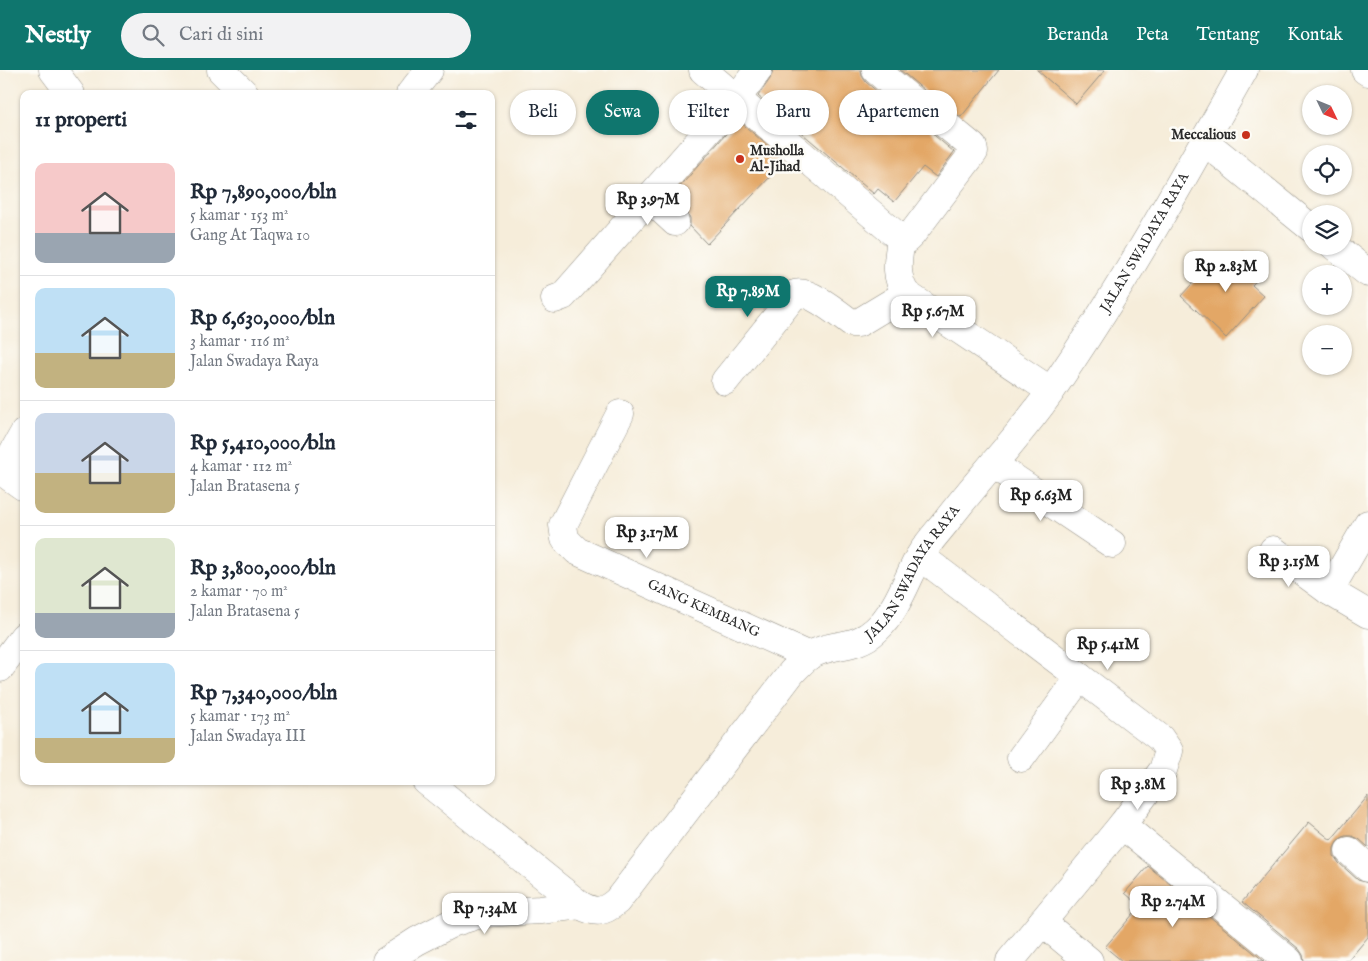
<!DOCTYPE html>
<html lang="id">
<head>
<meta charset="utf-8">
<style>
	body { margin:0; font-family:"IM FELL English",serif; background:#f2f2f3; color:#1f2937; height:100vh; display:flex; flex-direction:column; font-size:19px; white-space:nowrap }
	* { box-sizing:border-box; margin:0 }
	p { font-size:16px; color:#747a83 }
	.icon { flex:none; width:28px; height:28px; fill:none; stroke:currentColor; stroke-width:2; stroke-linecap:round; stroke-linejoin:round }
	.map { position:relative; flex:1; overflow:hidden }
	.panel { position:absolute; left:20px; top:20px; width:475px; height:695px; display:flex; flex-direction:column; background:#fff; border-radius:10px; box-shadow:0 1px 4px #0004 }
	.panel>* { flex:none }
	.banner { position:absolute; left:510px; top:20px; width:475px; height:45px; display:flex; gap:10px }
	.needle { width:32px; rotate:133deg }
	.controls { position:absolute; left:1302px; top:15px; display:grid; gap:10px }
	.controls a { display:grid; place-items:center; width:50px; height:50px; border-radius:50%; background:#fff; box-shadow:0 1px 4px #0004; font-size:25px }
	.price { position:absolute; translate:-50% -42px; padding:0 11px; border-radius:10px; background:#fff; color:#222; font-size:16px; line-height:32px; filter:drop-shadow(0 1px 2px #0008) }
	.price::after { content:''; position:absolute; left:50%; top:30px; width:15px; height:11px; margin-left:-8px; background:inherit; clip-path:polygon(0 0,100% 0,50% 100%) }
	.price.current { background:#0f766e; color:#fff }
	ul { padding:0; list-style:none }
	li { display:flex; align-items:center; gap:15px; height:125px; padding:0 15px }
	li+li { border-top:1px solid #e0e1e3 }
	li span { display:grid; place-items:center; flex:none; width:140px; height:100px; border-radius:10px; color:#555 }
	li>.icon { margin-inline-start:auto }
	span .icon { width:60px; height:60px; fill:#fffc; stroke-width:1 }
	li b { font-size:21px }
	h2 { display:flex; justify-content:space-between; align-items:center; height:60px; padding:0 15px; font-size:21px }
	.tag { padding:0 18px; border-radius:22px; background:#fff; box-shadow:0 1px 4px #0004; font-size:18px; line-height:45px }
	.tag.current { background:#0f766e; color:#fff }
	header { display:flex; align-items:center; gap:30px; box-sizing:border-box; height:70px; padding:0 25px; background:#0f766e; color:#fff }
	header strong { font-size:24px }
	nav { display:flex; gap:28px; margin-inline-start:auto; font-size:18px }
	.search { width:350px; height:45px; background:#f2f2f3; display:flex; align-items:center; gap:12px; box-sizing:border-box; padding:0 18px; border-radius:28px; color:#747a83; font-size:19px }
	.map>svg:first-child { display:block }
	.building { fill:#e3a766 }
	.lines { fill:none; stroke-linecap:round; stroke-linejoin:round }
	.minor-casing { stroke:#908c82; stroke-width:29 }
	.minor { stroke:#fff; stroke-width:28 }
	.poi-dot { fill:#c8321e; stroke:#fdfcf7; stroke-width:2 }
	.labels { text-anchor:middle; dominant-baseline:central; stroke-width:5; stroke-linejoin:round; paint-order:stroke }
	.poi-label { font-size:14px; font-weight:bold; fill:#2b2b2b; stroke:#fdfcf7; text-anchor:end }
	.street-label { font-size:14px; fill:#2b2b2b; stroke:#fdfcf7 }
</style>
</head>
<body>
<header>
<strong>Nestly</strong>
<div class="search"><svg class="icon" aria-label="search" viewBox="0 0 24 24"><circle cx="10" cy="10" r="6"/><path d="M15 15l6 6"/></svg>Cari di sini</div>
<nav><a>Beranda</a><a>Peta</a><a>Tentang</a><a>Kontak</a></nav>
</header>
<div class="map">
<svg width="1368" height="891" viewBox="0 0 1368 891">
	<rect width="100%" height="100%" fill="#fdfcf7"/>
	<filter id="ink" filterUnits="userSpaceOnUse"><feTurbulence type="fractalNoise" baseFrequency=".02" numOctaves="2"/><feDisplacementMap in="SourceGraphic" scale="10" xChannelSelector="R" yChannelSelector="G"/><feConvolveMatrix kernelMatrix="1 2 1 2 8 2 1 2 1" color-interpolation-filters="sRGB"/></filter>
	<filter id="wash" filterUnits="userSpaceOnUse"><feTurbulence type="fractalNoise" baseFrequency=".0096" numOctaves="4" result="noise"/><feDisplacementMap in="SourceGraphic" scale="20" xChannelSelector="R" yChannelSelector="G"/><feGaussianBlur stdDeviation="1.12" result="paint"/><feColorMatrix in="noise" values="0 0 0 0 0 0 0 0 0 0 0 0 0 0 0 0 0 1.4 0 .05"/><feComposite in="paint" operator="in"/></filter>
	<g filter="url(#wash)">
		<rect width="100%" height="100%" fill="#f6edda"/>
		<g id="blocks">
			<!-- building -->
			<g class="building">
				<path d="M773,0h88l1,6 4,6 38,32 8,3h7l7,-5 3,-7v-8l-5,-7 -24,-20h99l-38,47 -14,-8 -8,1 -6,4 -3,8 1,8 4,6 19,16 -18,25 -13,-10 -29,35 -16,-13 -4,5 -116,-98 12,-17z"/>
				<path d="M1037,0h68l-29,34z"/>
				<path d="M738,50l47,41 -78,83 -17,-18v-8l-4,-7 -15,-14z"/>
				<path d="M1244,182l21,19 -13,14 12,11 -38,42 -45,-42 37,-41 12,12z"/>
				<path d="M1368,726v51l-9,-8 -7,-3h-7l-7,4 -4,8v8l5,7 19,17 10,3v54l-20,24h-44l-1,-6 -4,-6 -57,-47 67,-80 22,18z"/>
				<path d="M1148,796l116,95h-142l-17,-14 35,-41 -15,-13z"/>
			</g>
		</g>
	</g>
	<g filter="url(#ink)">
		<use href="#blocks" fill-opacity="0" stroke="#908c82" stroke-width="1"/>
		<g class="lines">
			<!-- minor casing -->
			<g class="minor-casing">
				<g id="minor">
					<path d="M53,0l18,24"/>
					<path d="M221,0l24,24"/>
					<path d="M703,0l198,169"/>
					<path d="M876,0l38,32"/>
					<path d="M1365,0l3,2"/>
					<path d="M410,24l19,-24"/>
					<path d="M1204,71l107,87"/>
					<path d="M649,128l26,24"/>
					<path d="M901,169c-3,21 -7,36 5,55l145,97"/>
					<path d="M901,169h6l5,-5 62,-82 -1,-5 -28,-23"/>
					<path d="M1334,176l34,27"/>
					<path d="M555,229l8,-3 174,-198 21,-28"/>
					<path d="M725,311l70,-87c13,-6 45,21 56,29h7l48,-29"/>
					<path id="s1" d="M620,344l-57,111 2,14 12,12 232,105"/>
					<path d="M993,394l119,80"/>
					<path d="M0,400l24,17"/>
					<path d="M2,402l22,-39"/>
					<path d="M1273,480l56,41 39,23"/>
					<path d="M920,486l240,182 9,13 -6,19 -41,55"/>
					<path d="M1329,521l39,-67"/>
					<path d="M0,598l24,-32"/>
					<path d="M1021,688l59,-81"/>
					<path id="s2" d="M426,711l154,124c16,9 24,7 37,-4l175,-229c5,-5 11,-12 17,-16 21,-14 46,-6 67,-26 21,-19 30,-49 43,-73 7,-12 17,-23 26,-34 34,-45 74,-86 106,-132 71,-103 132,-212 193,-321"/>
					<path d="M1349,781l19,17"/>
					<path d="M1042,852l47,39"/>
					<path d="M386,891l31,-20 35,-18 32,-10 57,-3 39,-5"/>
					<path d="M1010,891l112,-136 167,136"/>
				</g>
			</g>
			<!-- minor -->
			<use href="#minor" class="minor"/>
		</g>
	</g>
	<!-- markers -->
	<g class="poi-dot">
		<circle cx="1246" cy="65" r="5"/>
		<circle cx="740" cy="89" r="5"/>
	</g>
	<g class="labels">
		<!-- poi labels -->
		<g class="poi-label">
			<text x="1236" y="65">Meccalious</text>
			<text x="750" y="81" text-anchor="start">Musholla<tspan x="750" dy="16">Al-Jihad</tspan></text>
		</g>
		<!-- street labels -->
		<g class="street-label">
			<text stroke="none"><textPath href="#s2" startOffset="1096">JALAN SWADAYA RAYA</textPath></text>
			<text stroke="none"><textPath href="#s2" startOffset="691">JALAN SWADAYA RAYA</textPath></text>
			<text stroke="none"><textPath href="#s1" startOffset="295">GANG KEMBANG</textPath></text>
		</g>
	</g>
</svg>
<div class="controls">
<a><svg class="needle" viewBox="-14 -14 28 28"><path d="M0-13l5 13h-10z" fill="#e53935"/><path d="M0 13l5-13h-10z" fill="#747a83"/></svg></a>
<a><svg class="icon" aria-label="locate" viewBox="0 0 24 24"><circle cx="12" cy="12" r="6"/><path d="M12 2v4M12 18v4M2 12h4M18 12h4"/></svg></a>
<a><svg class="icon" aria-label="layers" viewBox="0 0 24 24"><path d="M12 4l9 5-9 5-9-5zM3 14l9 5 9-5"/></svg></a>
<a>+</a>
<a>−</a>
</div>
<b class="price" style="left:648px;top:156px">Rp 3.97M</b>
<b class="price" style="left:1226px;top:223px">Rp 2.83M</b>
<b class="price current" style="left:748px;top:248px">Rp 7.89M</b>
<b class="price" style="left:933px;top:268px">Rp 5.67M</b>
<b class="price" style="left:1041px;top:452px">Rp 6.63M</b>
<b class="price" style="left:647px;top:489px">Rp 3.17M</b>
<b class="price" style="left:1289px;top:518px">Rp 3.15M</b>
<b class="price" style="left:1108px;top:601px">Rp 5.41M</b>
<b class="price" style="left:1138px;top:741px">Rp 3.8M</b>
<b class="price" style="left:1173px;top:858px">Rp 2.74M</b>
<b class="price" style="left:485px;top:865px">Rp 7.34M</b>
<div class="banner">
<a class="tag">Beli</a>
<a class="tag current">Sewa</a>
<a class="tag">Filter</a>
<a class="tag">Baru</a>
<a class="tag">Apartemen</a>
</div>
<section class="panel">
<h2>11 properti<svg class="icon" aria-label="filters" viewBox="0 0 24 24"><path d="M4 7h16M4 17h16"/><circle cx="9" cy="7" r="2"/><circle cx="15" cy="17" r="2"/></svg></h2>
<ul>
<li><span style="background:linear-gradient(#f6c9c9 70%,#9aa5b1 0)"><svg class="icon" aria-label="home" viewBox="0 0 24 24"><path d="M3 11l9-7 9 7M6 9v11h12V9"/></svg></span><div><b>Rp 7,890,000/bln</b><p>5 kamar · 153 m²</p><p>Gang At Taqwa 10</p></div></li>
<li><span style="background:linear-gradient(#bfe0f5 65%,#c2b280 0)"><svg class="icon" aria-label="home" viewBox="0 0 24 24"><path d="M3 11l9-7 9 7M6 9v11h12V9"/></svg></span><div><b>Rp 6,630,000/bln</b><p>3 kamar · 116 m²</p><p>Jalan Swadaya Raya</p></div></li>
<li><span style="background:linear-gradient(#c9d6e8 60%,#c2b280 0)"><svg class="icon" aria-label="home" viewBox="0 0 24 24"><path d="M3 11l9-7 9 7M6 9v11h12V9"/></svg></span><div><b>Rp 5,410,000/bln</b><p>4 kamar · 112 m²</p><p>Jalan Bratasena 5</p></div></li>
<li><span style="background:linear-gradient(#dfe7d0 75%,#9aa5b1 0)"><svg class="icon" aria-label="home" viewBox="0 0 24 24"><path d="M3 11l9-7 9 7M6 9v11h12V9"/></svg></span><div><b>Rp 3,800,000/bln</b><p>2 kamar · 70 m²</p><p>Jalan Bratasena 5</p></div></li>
<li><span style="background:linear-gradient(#bfe0f5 75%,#c2b280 0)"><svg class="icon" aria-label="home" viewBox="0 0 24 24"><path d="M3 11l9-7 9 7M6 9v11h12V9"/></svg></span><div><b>Rp 7,340,000/bln</b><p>5 kamar · 173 m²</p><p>Jalan Swadaya III</p></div></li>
</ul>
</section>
</div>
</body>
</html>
